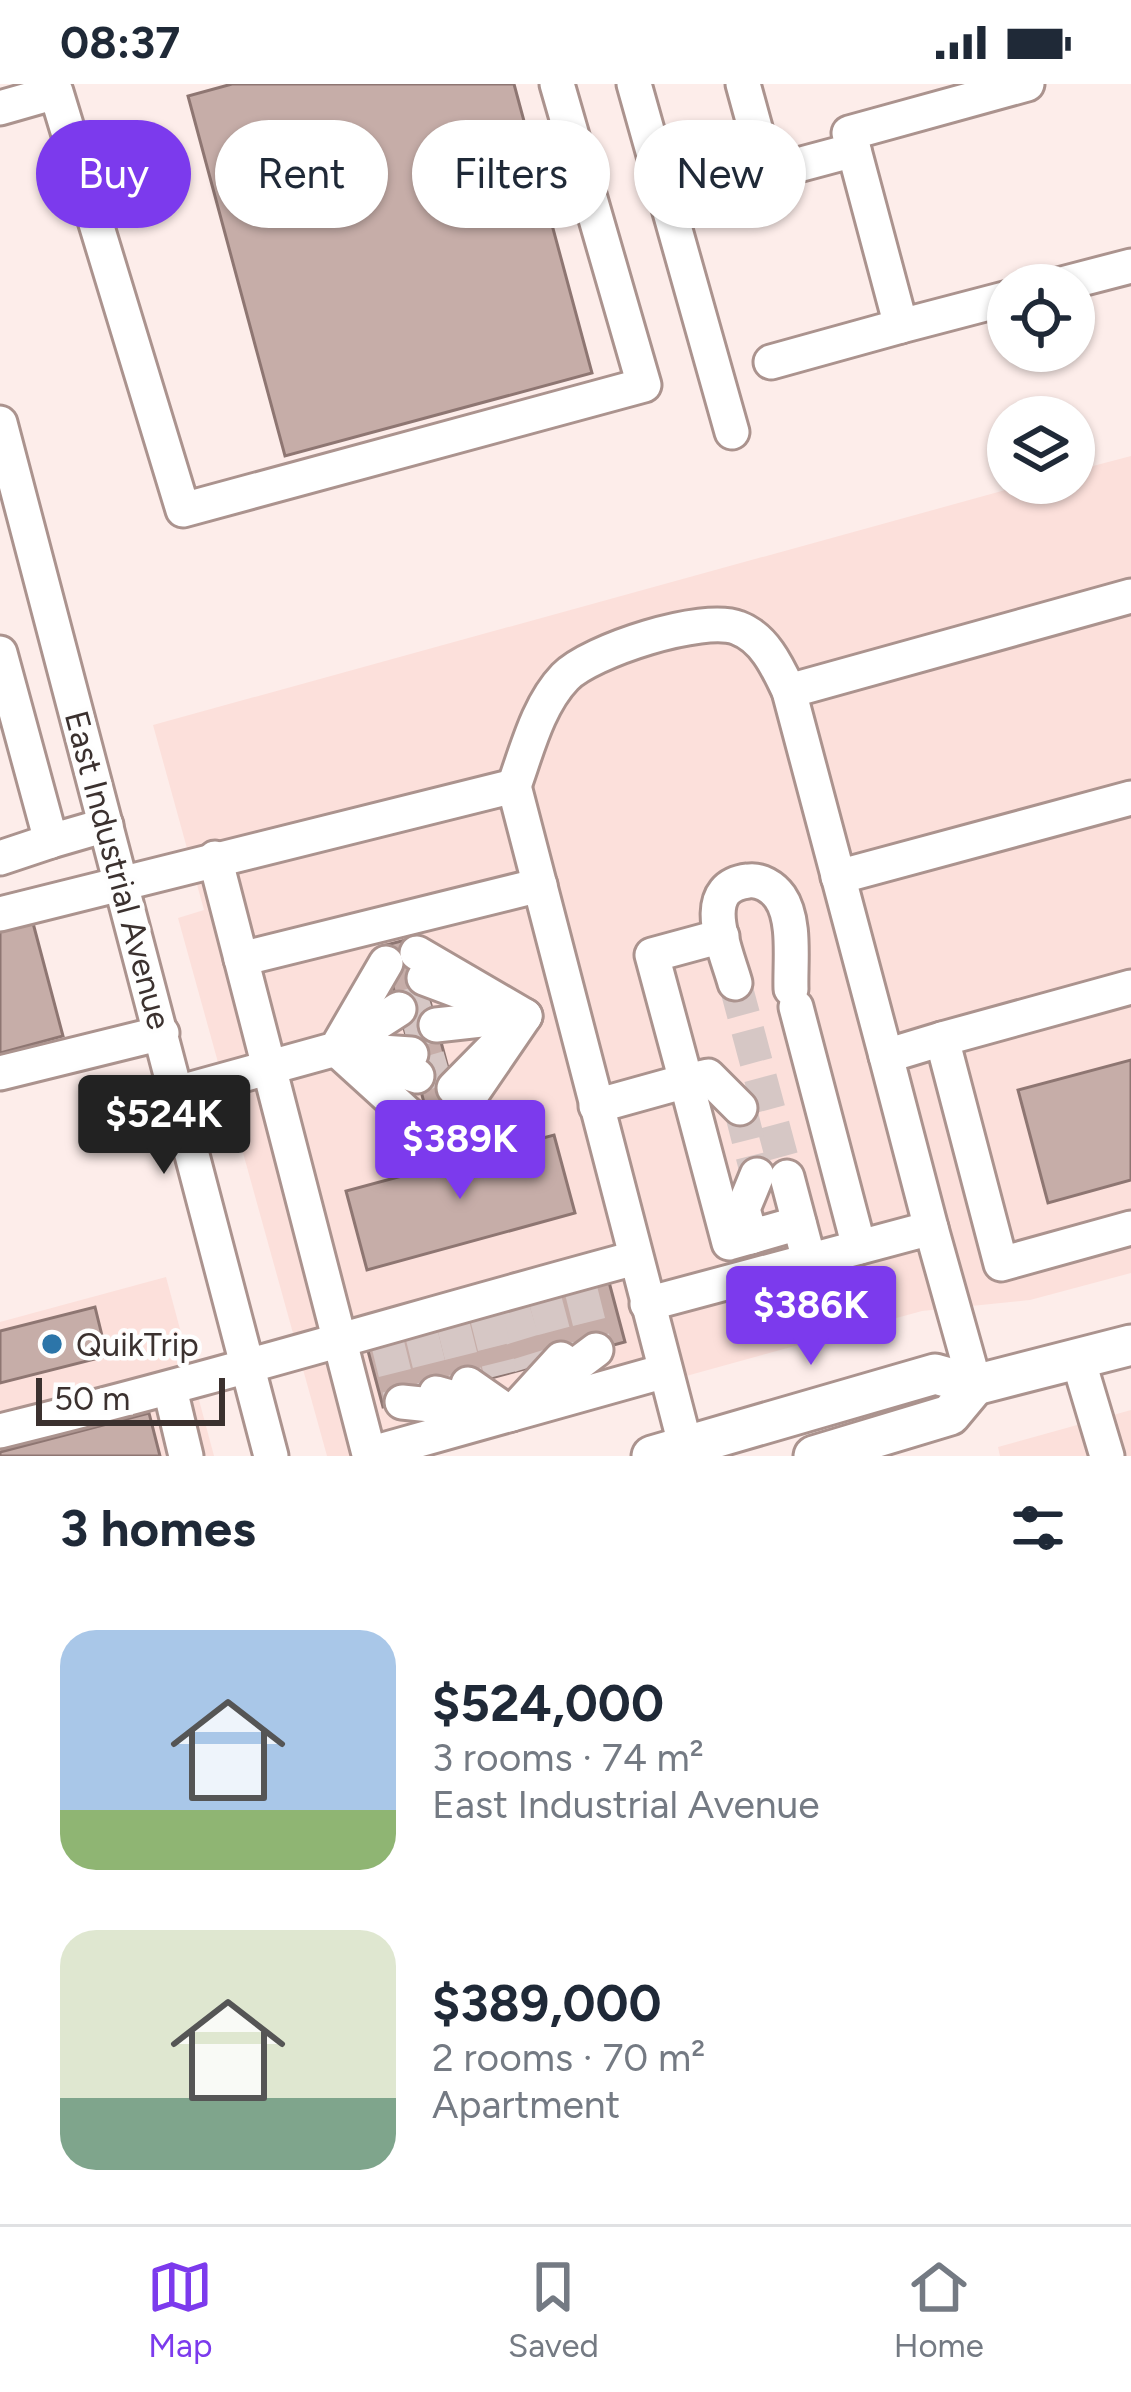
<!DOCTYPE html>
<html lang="en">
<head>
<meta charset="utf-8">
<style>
	body { margin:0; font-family:Figtree,sans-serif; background:#f2f2f3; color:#1f2937; height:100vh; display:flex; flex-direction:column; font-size:45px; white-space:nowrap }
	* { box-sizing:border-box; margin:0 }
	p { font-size:39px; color:#747a83 }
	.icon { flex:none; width:66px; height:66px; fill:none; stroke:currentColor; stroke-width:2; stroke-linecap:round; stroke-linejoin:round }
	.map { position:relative; height:1372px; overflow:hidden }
	.sheet { display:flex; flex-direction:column; background:#fff; flex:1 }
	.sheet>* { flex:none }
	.guide { position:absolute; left:36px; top:36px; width:1059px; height:108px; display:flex; gap:24px }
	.tools { position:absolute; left:987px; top:180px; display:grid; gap:24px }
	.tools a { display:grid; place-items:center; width:108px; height:108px; border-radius:50%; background:#fff; box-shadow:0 3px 9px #0004; font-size:60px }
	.scale { position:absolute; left:36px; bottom:30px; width:189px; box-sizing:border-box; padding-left:12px; border:6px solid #3b312f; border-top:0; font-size:33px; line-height:42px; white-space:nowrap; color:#3b312f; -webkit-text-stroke:9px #fefefe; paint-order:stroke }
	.price { position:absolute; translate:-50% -102px; padding:0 27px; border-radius:12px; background:#7c3aed; color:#fff; font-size:39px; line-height:78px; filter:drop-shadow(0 3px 6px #0008) }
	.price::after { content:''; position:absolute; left:50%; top:72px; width:36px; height:27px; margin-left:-18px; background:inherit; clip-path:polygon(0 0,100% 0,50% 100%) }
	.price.current { background:#222; color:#fff }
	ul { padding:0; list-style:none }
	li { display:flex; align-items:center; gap:36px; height:300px; padding:0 60px }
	li span { display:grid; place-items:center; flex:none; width:336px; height:240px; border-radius:36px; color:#555 }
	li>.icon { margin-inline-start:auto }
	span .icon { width:144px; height:144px; fill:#fffc; stroke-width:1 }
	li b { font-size:51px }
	h2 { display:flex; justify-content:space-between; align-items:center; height:144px; padding:0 60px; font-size:51px }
	.pill { padding:0 42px; border-radius:54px; background:#fff; box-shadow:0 3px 9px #0004; font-size:42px; line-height:108px }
	.pill.current { background:#7c3aed; color:#fff }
	.status { display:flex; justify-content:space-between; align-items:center; height:84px; padding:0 60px; background:#fff; direction:ltr }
	.status svg { height:33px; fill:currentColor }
	.tabs { display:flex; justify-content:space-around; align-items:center; height:168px; border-top:3px solid #e0e1e3; background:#fff; font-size:33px; color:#747a83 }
	.tabs a { display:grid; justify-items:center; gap:6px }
	.tabs .current { color:#7c3aed }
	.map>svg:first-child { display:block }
	.built { fill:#fce0db }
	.building { fill:#c6ada8; stroke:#8e7672; stroke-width:3 }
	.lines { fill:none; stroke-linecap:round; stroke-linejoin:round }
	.minor-tunnel { stroke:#d6c7c5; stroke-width:33; stroke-dasharray:33 16; stroke-linecap:butt }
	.minor-casing { stroke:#ab938e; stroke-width:39 }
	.major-casing { stroke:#ab938e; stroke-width:45 }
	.minor { stroke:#fff; stroke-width:33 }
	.major { stroke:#fff; stroke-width:39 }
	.poi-dot { fill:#2c75a9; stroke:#fefefe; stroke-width:4.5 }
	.labels { text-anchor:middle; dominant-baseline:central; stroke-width:9; stroke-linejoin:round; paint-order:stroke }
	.street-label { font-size:33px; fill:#3b312f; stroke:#fefefe }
	.poi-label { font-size:33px; fill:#3b312f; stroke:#fefefe; text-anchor:start }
</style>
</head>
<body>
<div class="status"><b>08:37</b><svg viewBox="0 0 49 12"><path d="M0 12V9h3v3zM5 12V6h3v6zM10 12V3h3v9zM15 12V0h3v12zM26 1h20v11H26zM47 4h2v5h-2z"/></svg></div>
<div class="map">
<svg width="1131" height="1372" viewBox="0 0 1131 1372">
	<rect width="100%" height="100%" fill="#fdedea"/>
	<!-- built -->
	<g class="built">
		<path d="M1131,372v817l-101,27 -108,11 -526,145h-69l-149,-538 26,-8 -51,-185 878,-242h43v-12z"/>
		<path d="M166,1193l48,179h-214v-134z"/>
		<path d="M1131,1326v46h-131l-2,-9z"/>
	</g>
	<!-- building -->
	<g class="building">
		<path d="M232,0h282l78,289 -307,83 -97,-360z"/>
		<path d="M33,839l30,113 -63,17v-121z"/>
		<path d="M413,854l59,219 -31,9 -59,-220z"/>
		<path d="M1131,976v120l-83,23 -30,-113z"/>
		<path d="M554,1051l21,78 -208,57 -21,-79z"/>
		<path d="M609,1198l16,60 -242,65 -16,-60z"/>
		<path d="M95,1223l12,49 -107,27v-52z"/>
		<path d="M149,1329l11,43h-160v-4z"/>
	</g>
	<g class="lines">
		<!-- minor-tunnel -->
		<g class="minor-tunnel">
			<path d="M735,899l52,194"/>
			<path d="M399,925l30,-10"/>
			<path d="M405,949l31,-8"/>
			<path d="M417,992l31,-9"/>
			<path d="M740,1024l17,67"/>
			<path d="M434,1054l31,-9"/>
			<path d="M581,1206l15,60"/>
			<path d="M545,1215l16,60"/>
			<path d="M513,1224l18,59"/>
			<path d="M486,1231l15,60"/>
			<path d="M453,1240l15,60"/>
			<path d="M421,1248l15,61"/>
			<path d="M387,1257l15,61"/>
		</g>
		<!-- minor casing -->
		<g class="minor-casing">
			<g id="minor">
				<path d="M634,0l98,348"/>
				<path d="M743,0l25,91"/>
				<path d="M0,24l56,-16 127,418 461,-125 -87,-301"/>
				<path d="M854,66l47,176 107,-28"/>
				<path d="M667,116l187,-50 -5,-17 178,-49"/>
				<path d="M1058,201l73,-19"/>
				<path d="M771,278l130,-36"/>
				<path d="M0,339l271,1033"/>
				<path d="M0,569l51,188 55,-16"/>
				<path d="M789,607l342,-95"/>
				<path d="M514,702c13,-36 24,-81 51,-109 25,-26 138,-63 173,-49 27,10 40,40 51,63l97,365"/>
				<path d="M0,774l51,-17"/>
				<path d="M215,774l154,596 296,-83"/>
				<path d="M838,793l293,-79"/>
				<path d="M0,830l514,-128 171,658"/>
				<path d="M722,852l-70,19 34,126 22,-5 32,32"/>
				<path d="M417,869l108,63 -101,-38"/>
				<path d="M241,875l299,-74"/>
				<path d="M735,899c-8,-30 -40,-96 13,-102 12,-2 25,6 32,16 16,23 10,65 11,92"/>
				<path d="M1131,903l-189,52 59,225 130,-36"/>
				<path d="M796,923l63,240"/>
				<path d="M436,941l83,-9"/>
				<path d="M351,948l-15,17 98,89"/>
				<path d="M343,961l56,-36"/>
				<path d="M411,970l-75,-5 81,27"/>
				<path d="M0,989l162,-40"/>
				<path d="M454,1004l71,-72 -65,95"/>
				<path d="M177,1009l159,-44 50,-86"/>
				<path d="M596,1022l90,-25 43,162 70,-20"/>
				<path d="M787,1093l18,68"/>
				<path d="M931,1144l-45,-172 56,-17"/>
				<path d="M751,1153l-8,-28 14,-34"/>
				<path d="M647,1220l284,-76 44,157"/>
				<path d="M561,1275l-50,55 85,-64"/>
				<path d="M1078,1275l29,97"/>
				<path d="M170,1305l16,67"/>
				<path d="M436,1309l75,21 -43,-30"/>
				<path d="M402,1318l58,6"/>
				<path d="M0,1347c213,-52 423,-116 635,-173"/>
			</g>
		</g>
		<!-- major casing -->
		<g class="major-casing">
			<g id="major">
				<path d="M652,1372l283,-82 40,11 156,-40"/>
				<path d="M814,1372l136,-41 25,-30"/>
			</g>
		</g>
		<!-- minor -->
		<use href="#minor" class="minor"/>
		<!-- major -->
		<use href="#major" class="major"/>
	</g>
	<!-- markers -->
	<circle class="poi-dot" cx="52" cy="1260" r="12"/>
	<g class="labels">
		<!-- street labels -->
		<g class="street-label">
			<text transform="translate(118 786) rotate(75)">East Industrial Avenue</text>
		</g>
		<!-- poi labels -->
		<g class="poi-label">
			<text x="76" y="1260">QuikTrip</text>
		</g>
	</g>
</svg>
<div class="tools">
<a><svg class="icon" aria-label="locate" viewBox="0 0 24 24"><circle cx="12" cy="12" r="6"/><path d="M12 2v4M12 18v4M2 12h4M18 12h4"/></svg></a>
<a><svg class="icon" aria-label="layers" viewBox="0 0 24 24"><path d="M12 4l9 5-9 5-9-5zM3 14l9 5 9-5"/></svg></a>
</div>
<div class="scale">50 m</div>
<b class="price current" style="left:164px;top:1093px">$524K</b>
<b class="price" style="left:460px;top:1118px">$389K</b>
<b class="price" style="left:811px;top:1284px">$386K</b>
<div class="guide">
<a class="pill current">Buy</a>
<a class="pill">Rent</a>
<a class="pill">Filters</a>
<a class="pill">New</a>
</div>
</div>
<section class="sheet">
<h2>3 homes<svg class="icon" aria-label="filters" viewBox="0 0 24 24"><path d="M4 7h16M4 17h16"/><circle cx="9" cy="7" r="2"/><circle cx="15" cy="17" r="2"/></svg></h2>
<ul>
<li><span style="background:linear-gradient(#a9c7e8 75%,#8fb573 0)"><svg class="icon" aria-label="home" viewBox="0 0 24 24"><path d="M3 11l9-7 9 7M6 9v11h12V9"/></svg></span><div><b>$524,000</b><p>3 rooms · 74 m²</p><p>East Industrial Avenue</p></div></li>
<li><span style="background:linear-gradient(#dfe7d0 70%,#7fa58c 0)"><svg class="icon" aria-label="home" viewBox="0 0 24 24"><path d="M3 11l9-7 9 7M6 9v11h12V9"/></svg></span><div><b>$389,000</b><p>2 rooms · 70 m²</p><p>Apartment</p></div></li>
</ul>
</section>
<nav class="tabs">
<a class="current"><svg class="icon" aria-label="map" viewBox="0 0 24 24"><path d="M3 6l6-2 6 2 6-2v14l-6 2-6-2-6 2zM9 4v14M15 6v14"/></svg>Map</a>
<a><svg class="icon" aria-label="saved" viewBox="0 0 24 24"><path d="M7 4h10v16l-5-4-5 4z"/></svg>Saved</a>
<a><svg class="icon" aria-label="home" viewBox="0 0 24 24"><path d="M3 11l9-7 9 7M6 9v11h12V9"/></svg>Home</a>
</nav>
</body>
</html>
